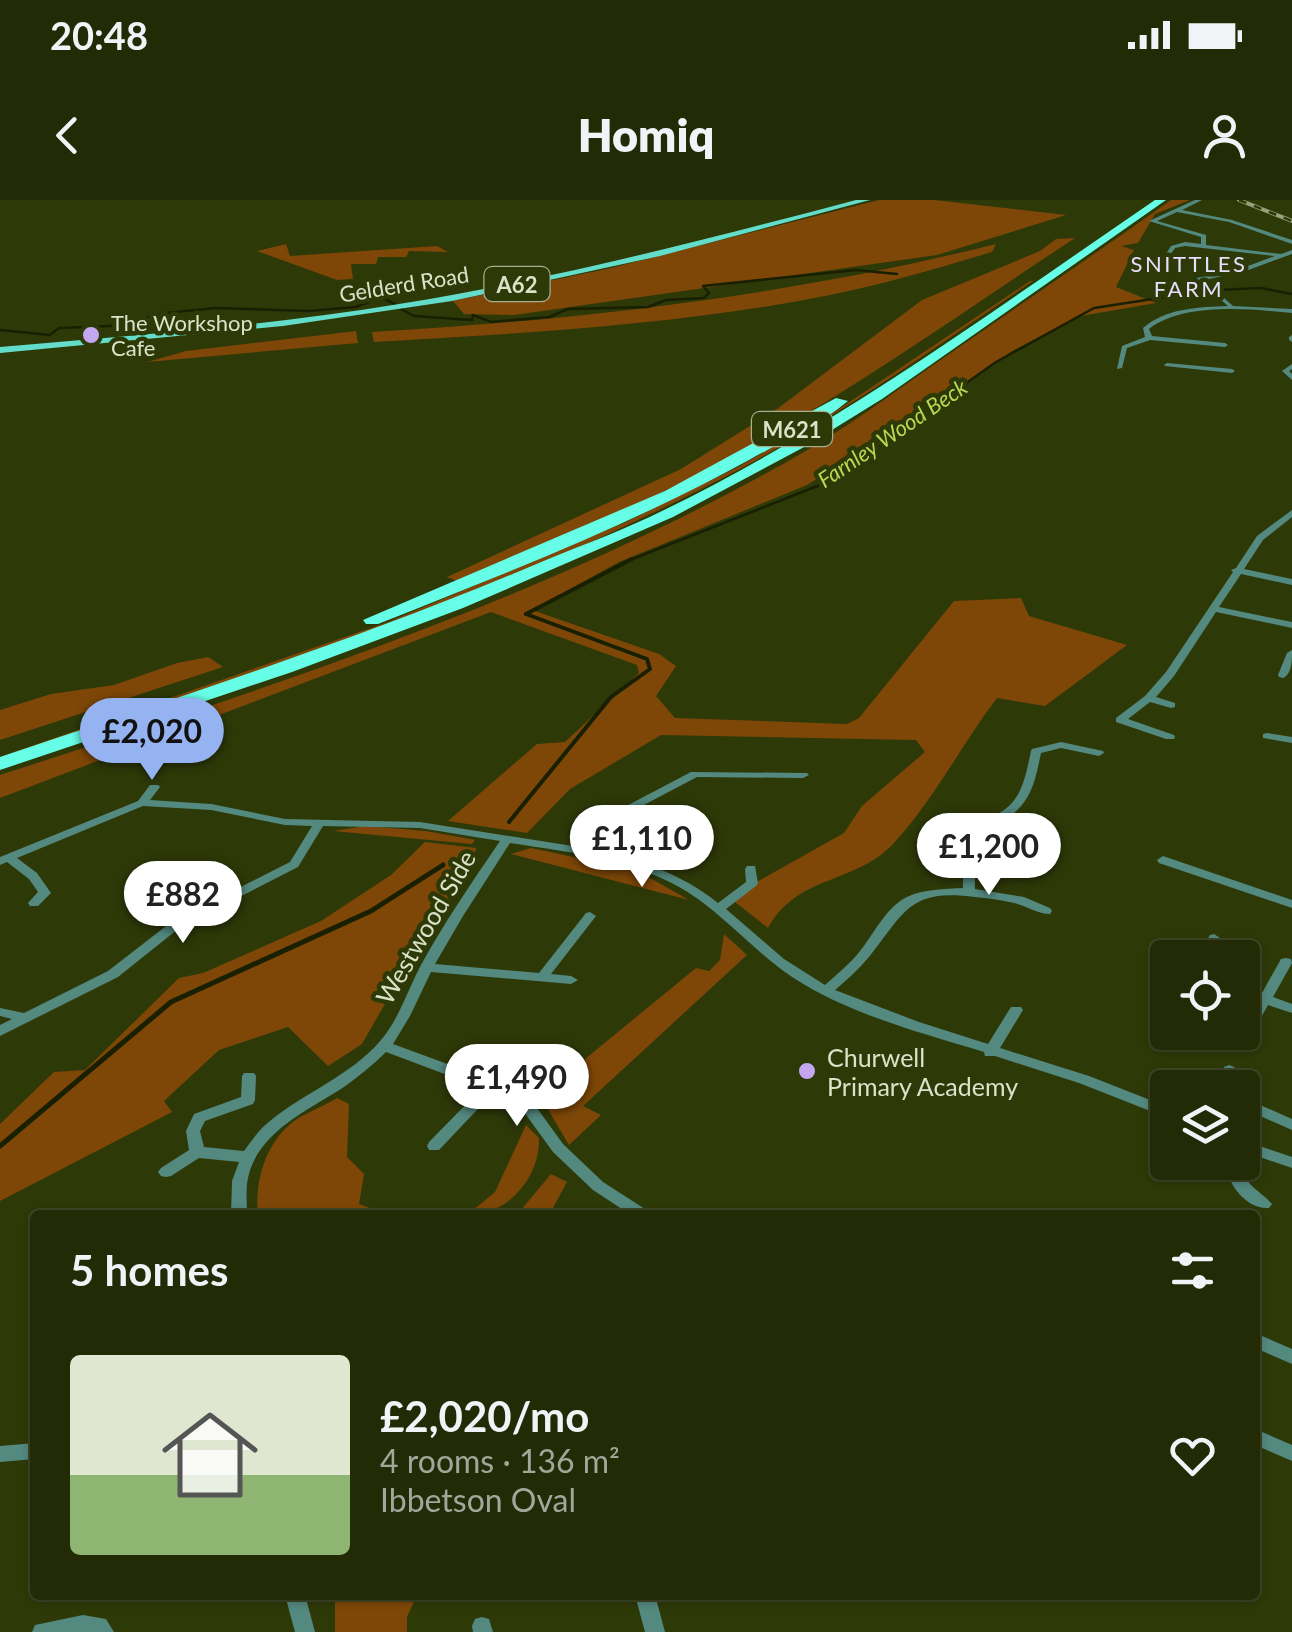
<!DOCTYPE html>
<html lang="en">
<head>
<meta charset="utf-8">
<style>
	body { margin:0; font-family:Lato,sans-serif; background:#2e3714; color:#f1f3f6; height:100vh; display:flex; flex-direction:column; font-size:38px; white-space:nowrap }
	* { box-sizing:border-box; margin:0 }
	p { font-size:32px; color:#a2a79b }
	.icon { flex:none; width:55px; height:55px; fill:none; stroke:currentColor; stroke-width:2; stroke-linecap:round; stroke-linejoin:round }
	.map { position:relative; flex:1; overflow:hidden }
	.side { position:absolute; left:30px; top:1010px; width:1230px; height:390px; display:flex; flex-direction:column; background:#222b06; border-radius:10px; box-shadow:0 2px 8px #0004,0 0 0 2px #3f4728 }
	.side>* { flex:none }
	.buttons { position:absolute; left:1150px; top:740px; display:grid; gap:20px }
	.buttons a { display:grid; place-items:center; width:110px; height:110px; border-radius:10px; background:#222b06; box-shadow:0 2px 8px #0004,0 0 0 2px #3f4728; font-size:50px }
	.price { position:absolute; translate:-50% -85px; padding:0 22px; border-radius:35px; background:#fff; color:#222; font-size:32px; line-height:65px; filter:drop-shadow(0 2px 5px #0008) }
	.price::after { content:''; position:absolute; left:50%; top:60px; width:30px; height:22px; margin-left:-15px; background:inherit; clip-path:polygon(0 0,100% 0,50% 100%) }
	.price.on { background:#95b2f1; color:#111 }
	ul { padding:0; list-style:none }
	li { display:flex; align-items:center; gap:30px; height:250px; padding:0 40px }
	li span { display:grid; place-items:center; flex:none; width:280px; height:200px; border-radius:10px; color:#555 }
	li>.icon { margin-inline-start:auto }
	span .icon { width:120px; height:120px; fill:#fffc; stroke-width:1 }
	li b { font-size:42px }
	h2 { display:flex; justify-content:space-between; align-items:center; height:120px; padding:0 40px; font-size:42px }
	.status { display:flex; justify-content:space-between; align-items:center; height:70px; padding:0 50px; background:#222b06; direction:ltr }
	.status svg { height:28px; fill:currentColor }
	header { display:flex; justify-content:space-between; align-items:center; height:130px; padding:0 40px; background:#222b06; font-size:45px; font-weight:800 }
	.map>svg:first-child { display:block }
	.green { fill:#7e4707 }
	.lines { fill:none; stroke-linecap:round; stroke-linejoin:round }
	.stream-far2 { stroke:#192001; stroke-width:2.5 }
	.stream-far1 { stroke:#192001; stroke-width:4 }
	.stream { stroke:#192001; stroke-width:5 }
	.minor { fill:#53897f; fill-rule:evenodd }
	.primary { fill:#63ddca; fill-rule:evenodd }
	.motorway { fill:#67fee8; fill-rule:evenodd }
	.rail-casing { stroke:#98a17e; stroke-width:4 }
	.rail { stroke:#2e3908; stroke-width:2.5; stroke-dasharray:8; stroke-linecap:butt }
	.poi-dot { fill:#c4a7f1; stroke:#2e3908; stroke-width:4 }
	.labels { text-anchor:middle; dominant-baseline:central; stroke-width:9; stroke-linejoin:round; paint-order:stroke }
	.far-neighbourhood-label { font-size:22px; letter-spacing:2.5px; fill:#e8defb; stroke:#2e3908 }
	.far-street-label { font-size:22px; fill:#dae2c8; stroke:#2e3908 }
	.shield { fill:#2e3908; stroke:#a6af8e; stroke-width:2.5 }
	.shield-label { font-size:22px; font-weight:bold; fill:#dae2c8 }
	.far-poi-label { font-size:22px; fill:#dae2c8; stroke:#2e3908; text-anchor:start }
	.far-water-label { font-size:22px; font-style:italic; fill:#b8d852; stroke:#2e3908 }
	.street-label { font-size:25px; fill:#dae2c8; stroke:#2e3908 }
	.poi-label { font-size:25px; fill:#dae2c8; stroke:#2e3908; text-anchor:start }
</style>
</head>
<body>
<div class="status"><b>20:48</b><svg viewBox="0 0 49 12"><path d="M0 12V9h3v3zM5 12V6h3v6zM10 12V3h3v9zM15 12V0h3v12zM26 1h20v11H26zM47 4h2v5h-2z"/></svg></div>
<header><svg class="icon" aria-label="back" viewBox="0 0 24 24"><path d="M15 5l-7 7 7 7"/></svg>Homiq<svg class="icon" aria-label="person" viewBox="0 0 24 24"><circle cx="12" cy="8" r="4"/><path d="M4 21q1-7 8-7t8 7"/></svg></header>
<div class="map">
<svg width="1292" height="1432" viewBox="0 0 1292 1432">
	<rect width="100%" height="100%" fill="#2e3908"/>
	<!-- green -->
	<g class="green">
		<path d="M879,0h55l132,15 -129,40 -423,60 -50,-1 -11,-13 158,-33z"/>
		<path d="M1171,0h19l-35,14 -17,29 -17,3 13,4 -18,37 40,16 -75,13 -69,35 -95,66 -110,68 -188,77 -87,48 127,44 17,12 -20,30 19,22 172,6 12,-6 95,-117 67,-3 8,18 98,29 -82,61 -48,-8c-36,47 -63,102 -104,146 -39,41 -95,30 -125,84l-33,-26 25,-22 84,-47 18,-27 63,-54 -9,-12 -255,-5 -91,54 -43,44 -79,-12 89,-77 28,-2 74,-69 -2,-8 -146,-53 -491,186v-23c274,-89 554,-179 804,-323 48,-28 92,-61 138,-93 76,-53 153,-105 229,-159z"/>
		<path d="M1075,38c-114,75 -227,156 -347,221 -87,47 -180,83 -271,122l-10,-4 234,-108 96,-60 145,-109 118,-49 16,-12z"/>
		<path d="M286,44l4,12 147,-10 11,6 -39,-1 -3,6h-28l-2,7h-25l2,15 -16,1 -80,-29z"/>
		<path d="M996,44l-4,8c-54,16 -107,32 -162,43 -150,30 -304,38 -456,47l-2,-10c210,-12 420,-37 624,-88z"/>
		<path d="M1030,81h3c-96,65 -191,133 -293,188 -234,124 -488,210 -740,288l388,-135 240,-101 110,-54 98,-56z"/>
		<path d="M356,131l2,12 -211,19 39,-11z"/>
		<path d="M208,457l15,10 -223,73v-30l51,-16 63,-9 63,-22z"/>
		<path d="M365,626l61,5 49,9 -3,4 -139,-13z"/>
		<path d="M425,642l51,6 -7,27 -51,71 -56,98 -34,22 -40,-39 -69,23 -55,51 8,11 -172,89v-77l54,-52 31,-2 94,-92 24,-5 118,-52 70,-46z"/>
		<path d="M531,648l105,22 53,30 -178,-46z"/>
		<path d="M724,734l23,21 -164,151 18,9 -32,30 -29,-49 156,-128 13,3 11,-11z"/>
		<path d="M337,898l12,6 -2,53 17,17 -5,30 29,11h-130c-4,-34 8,-73 36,-94 13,-9 30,-15 43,-23z"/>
		<path d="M526,925l13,13c1,40 -31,77 -72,77l28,-23z"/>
		<path d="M551,974l16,8 -18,33h-37l9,-5z"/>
		<path d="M335,1395h82l-10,22v15h-72z"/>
	</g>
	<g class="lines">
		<!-- stream-far2 -->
		<g class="stream-far2">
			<path d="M1217,90l44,-2 31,6"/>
			<path d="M401,109l13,7 58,4 1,-5 18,7 58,-5 19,-8 80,-2 18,-7 38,-2 5,-5 -6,-7 153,-16 41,4"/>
			<path d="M0,130l50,5 9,-7 51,-2 56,-13 50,-5 94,3 46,-4 24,-10 15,7"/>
			<path d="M625,362l200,-79 171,-121 98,-54 111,-17"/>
		</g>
		<!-- stream-far1 -->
		<g class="stream-far1">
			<path d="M526,414l106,-55"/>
			<path d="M509,622l102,-125 39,-28 -3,-10 -121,-45"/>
		</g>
		<!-- stream -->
		<path class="stream" d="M0,946l171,-144 200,-91 72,-46"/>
		<!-- minor -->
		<g class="minor">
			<path d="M1195,0h7l-20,10 50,10 60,20v4l-63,-22 -52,-10 -20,9 49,14v10l75,9 11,-4v4l-49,18 -39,8 29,26 59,3v4c-42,-4 -108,-11 -143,16l3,7 73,7 3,2 -3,2 -75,-7 -23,8 -5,20 -5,1 5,-23 23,-9 -2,-9c23,-20 56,-21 85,-22l-31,-26v-2l43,-9 35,-13 -90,-10 -10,2 -12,17h-4l12,-19 14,-4 16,2v-7l-52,-16z"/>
			<path d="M1292,135v7l-3,-2v-3z"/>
			<path d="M1167,163l65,6 3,2 -3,2 -67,-7 -1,-1z"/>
			<path d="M1292,164v5l-3,2 3,3v6l-10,-9z"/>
			<path d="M1292,310v7l-29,23 -19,29 48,10v6l-51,-11 -22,33 73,15v6l-76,-16 -42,64 -18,21 19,6v4l-4,1 -21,-6 -22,17 46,16 1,2 -1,2h-8l-50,-17v-4l29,-22 21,-24 67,-100 -2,-2 5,-2 21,-32z"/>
			<path d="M1292,450c0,10 0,24 -9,28l-4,-1 -1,-2 9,-22z"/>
			<path d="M1267,533l25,4v6l-29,-5v-4z"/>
			<path d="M1061,542l42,9 1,2 -5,3 -38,-8 -20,5c-4,19 -7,37 -19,52 -7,9 -16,13 -25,19 -21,16 -22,41 -22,65l49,8 26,11 2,3 -2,3c-13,0 -23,-8 -36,-11 -13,-3 -26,-5 -39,-6 -66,-9 -71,16 -106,60 -10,12 -22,23 -34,33l84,32 69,22 23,-37h10l2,3 -23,38 89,28 79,31v11l-89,-35 -84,-27h-10l-1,-4c-59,-18 -127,-36 -179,-67 -40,-23 -70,-59 -107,-86 -54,-39 -123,-46 -188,-56l-47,73 -28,48 104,9 47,-60 4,-1 6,4 -45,58 20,2 7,4 -7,4 -140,-12 -21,44 -17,28 133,49 37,51 40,38 45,29 3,4h-20l-38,-25 -40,-38 -37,-51 -22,-9 -55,58h-10l-2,-4 2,-4 53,-54 -96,-36c-13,13 -27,24 -42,35 -37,24 -91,47 -97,97 -1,10 0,21 0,31h-16l1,-34 7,-19 -40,-4 -28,18 -5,1 -5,-1 -3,-4 3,-4 28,-18 -3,-19 8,-17 47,-17 1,-21 2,-3h10l2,3 -1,24 -2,4 -48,17 -5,10 4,16 40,4c6,-8 12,-17 19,-24 36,-33 86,-49 118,-87 18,-21 27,-51 40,-75 23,-42 51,-83 79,-124l-80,-13 -97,-2 -25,41 -72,37 -1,4h-7l-40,21 -60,48 -118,59v-11l12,-6 -12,-3v-8l24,5 84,-42 62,-48 40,-20 -21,-16 -19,-6 -2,-3 2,-3c20,0 34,11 49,23l71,-36 22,-36 -27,-1 -74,-15 -68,-4 -126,52 20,15 14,20 -13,13h-8l-2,-3 10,-11 -9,-13 -22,-17 -7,3v-8l138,-56 12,-16h8l2,2 -10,13 61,4 74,15 135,3 159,25 34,-34 78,-41 116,1 2,2 -6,3 -106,-1 -76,40 -31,32c47,10 91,24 128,54l28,-21 -1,-13 2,-3h8l3,17 -2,3 -30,23 58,50 41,26c12,-11 25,-21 35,-34 14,-17 26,-44 47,-54 17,-8 37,-8 56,-9 0,-24 3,-48 23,-66 8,-7 18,-10 26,-19 12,-14 15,-34 19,-52l1,-2z"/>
			<path d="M1163,656l129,44v8l-133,-45 -2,-3z"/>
			<path d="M1214,734l6,4 -11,20h-13l14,-23z"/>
			<path d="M1161,758l7,2v8l-12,-3 -1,-3z"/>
			<path d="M1286,758l5,1 1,4 -19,34 19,7v9l-24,-8 -15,27h-10l-1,-5 15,-26 -15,-5v-9l20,6 19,-34z"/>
			<path d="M1229,865l5,2 2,3 -8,18h-14l10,-21z"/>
			<path d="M1242,897l50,22v11l-50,-22z"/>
			<path d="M1242,940l50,17v11l-50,-17z"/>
			<path d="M1227,962h15c-1,22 18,28 30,42l-3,4c-21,2 -44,-24 -42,-46z"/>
			<path d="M1255,1133l37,16v15l-37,-16z"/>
			<path d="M1255,1229l37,16v16l-37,-16z"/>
			<path d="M35,1243v16l-35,3v-16z"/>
			<path d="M285,1395h20l10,37h-20z"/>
			<path d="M635,1395h20l10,37h-20z"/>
			<path d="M83,1415l23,4 8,13h-82l3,-7z"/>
			<path d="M482,1417l7,2 4,13h-20l-1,-6 3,-7z"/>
		</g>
		<!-- primary -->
		<path class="primary" d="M856,0h14l-210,56 -208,45 -169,25 -283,27v-6c133,-12 267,-21 399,-43 154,-25 306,-64 457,-104z"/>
		<!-- motorway -->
		<g class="motorway">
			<path d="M1155,0h11l-284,199 -76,47 -133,71 -210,91 -171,64 -292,98v-13c184,-61 368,-121 546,-197 39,-16 80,-31 118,-50 175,-85 331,-201 491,-310z"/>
			<path d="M836,198l12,3c-28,24 -67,41 -99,59 -118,65 -245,114 -371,164h-12l-3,-4 302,-129z"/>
		</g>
		<!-- rail casing -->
		<g class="rail-casing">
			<path id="rail" d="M1239,0l53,21"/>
		</g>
		<!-- rail -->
		<use href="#rail" class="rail"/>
	</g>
	<!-- markers -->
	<g class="poi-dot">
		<circle cx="91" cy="135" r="10"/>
		<circle cx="807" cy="871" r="10"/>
	</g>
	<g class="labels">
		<!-- far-neighbourhood labels -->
		<g class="far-neighbourhood-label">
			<text x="1189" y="63">SNITTLES<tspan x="1189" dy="25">FARM</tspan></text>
		</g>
		<!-- far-street labels -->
		<g class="far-street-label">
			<text transform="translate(404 84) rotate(-9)">Gelderd Road</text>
		</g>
		<!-- shield labels -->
		<g class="shield">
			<rect x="484.5" y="67" width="65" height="34" rx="8"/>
			<rect x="752" y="212" width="80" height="34" rx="8"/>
		</g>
		<g class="shield-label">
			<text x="517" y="84">A62</text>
			<text x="792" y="229">M621</text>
		</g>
		<!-- far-poi labels -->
		<g class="far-poi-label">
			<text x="111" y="122">The Workshop<tspan x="111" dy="25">Cafe</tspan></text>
		</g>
		<!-- far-water labels -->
		<g class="far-water-label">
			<text transform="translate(892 233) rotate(-34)">Farnley Wood Beck</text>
		</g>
		<!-- street labels -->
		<g class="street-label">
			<text transform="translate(425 727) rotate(-60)">Westwood Side</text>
		</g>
		<!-- poi labels -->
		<g class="poi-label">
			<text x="827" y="857">Churwell<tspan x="827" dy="29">Primary Academy</tspan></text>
		</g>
	</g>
</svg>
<div class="buttons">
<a><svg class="icon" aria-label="locate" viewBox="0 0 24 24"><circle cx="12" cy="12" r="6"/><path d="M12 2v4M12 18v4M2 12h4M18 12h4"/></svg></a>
<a><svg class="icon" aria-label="layers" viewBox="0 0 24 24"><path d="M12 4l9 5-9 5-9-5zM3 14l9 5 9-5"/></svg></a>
</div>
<b class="price on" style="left:152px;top:583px">£2,020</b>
<b class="price" style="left:642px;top:690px">£1,110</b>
<b class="price" style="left:989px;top:698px">£1,200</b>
<b class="price" style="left:183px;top:746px">£882</b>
<b class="price" style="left:517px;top:929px">£1,490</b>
<section class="side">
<h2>5 homes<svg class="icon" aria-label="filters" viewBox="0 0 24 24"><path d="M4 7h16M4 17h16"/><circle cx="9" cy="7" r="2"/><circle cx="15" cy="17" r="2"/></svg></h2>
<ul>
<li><span style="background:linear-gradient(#dfe7d0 60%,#8fb573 0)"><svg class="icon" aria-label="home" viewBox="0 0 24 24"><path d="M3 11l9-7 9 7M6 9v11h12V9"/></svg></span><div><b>£2,020/mo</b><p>4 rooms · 136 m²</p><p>Ibbetson Oval</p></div><svg class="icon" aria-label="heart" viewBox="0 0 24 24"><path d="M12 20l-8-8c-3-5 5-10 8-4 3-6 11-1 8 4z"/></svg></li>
</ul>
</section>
</div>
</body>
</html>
